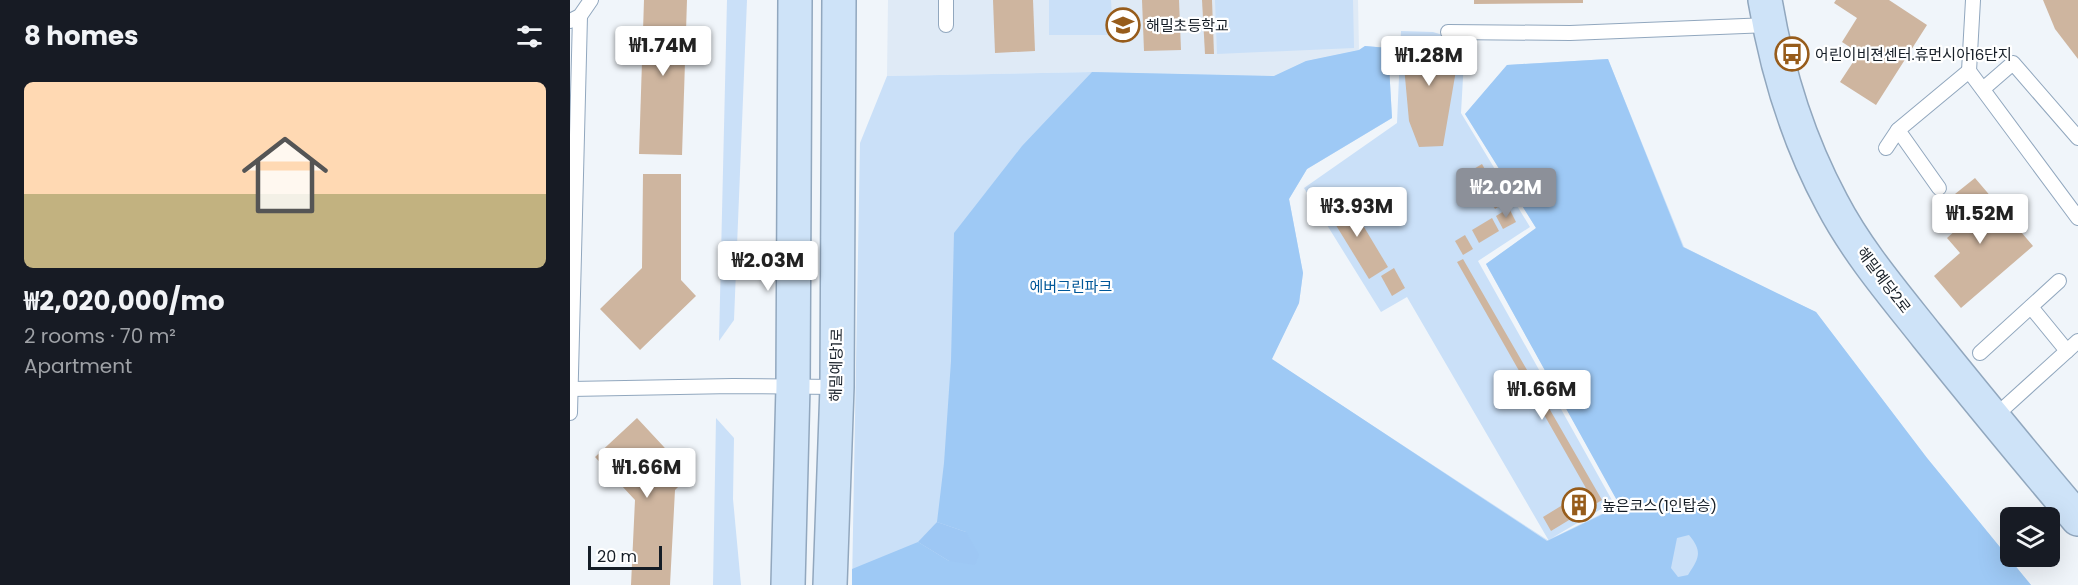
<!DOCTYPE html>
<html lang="en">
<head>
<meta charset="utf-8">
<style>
	body { margin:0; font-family:Poppins,"Noto Sans KR",sans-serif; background:#20242c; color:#f1f3f6; height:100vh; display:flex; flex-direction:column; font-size:22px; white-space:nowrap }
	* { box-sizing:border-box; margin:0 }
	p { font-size:20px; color:#9ea1a6 }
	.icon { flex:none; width:33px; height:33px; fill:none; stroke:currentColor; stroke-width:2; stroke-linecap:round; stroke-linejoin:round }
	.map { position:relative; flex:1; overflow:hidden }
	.panel { display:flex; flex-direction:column; background:#171b24; width:570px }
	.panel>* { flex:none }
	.fabs { position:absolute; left:1430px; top:507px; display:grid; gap:12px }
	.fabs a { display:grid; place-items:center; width:60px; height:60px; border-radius:9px; background:#171b24; box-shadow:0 6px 24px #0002; font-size:30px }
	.scale { position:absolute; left:18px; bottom:15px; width:74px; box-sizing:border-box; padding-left:6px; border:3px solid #151d26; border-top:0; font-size:16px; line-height:21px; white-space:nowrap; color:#151d26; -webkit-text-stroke:4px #fff; paint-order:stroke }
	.price { position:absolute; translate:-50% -51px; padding:0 14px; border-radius:6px; background:#fff; color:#222; font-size:20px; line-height:39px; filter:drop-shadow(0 2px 3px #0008) }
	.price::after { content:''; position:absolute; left:50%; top:36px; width:18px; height:14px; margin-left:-9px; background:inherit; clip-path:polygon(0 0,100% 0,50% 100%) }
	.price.selected { background:#8c9099; color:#fff }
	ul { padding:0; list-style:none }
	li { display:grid; align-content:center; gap:12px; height:318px; padding:0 24px }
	li span { display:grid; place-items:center; height:186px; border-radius:9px; color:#555 }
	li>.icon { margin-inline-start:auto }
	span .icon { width:108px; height:108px; fill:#fffc; stroke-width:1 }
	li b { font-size:26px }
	h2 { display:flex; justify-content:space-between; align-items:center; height:72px; padding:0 24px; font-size:26px }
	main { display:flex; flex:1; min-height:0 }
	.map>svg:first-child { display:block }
	.built { fill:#dfeaf6 }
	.green { fill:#cae0f8 }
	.forest { fill:#9ec9f5; fill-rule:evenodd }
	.water { fill:#9dc7f4 }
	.building { fill:#ceb59f }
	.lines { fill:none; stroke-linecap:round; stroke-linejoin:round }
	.lane-casing { stroke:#91a7be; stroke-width:16 }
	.secondary-casing { stroke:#91a7be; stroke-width:36 }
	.lane { stroke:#fff; stroke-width:14 }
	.secondary { stroke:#cee3f8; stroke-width:33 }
	.labels { text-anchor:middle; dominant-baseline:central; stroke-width:4.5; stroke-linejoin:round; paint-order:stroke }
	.poi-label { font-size:15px; fill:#151d26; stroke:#fff; text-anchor:start }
	.street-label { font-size:15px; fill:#151d26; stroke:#fff }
	.park-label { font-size:15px; fill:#005798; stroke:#fff }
</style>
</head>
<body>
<main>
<section class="panel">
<h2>8 homes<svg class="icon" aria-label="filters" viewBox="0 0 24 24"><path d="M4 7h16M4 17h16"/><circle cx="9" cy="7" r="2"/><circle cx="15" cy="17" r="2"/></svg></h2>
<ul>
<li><span style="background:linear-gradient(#ffd9b3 60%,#c2b280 0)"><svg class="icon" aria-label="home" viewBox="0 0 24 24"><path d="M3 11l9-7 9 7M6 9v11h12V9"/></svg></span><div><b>₩2,020,000/mo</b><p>2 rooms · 70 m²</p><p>Apartment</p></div></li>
</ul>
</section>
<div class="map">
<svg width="1508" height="585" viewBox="0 0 1508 585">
	<rect width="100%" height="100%" fill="#f0f5fa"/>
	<!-- built -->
	<path class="built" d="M318,0h470l1,50 -53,11 -32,15 -182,-4 -205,4z"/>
	<!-- green -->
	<g class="green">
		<path d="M157,0h20l-13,320 -15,21z"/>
		<path d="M479,0h62l2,35h-64z"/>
		<path d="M645,0h138l1,48 -137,6z"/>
		<path d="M831,31l32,1 32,10 -4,71 69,114 -52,34 135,241 -61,36 68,-33 -134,-241 50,-36 -71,-114 42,-49 101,-6 76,188 85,43 47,22 111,146 104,127h-1179l8,-442 27,-67 205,-4 182,4 32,-15 53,-11 6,-4 23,2 4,70 -85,51 -18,30 14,74 -4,30 -28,56 278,182 -142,-244 -26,15 -77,-124 93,-65z"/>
		<path d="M146,418l18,20 -1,61 8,86h-28z"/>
	</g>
	<!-- forest -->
	<path class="forest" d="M795,46l23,2 4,70 -85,51 -18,30 14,74 -4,30 -27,56 275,182 73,-35 -134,-242 50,-36 -71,-114 42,-49 101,-6 75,188 133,65 111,146 104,127h-1179v-16l66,-27 31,19 17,-29 -29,-10 7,-59 7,-102 3,-128 68,-87 70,-74 182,4 32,-15 53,-11zM1119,535c14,17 10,23 -1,40l-10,2 -7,-9 6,-30z"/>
	<!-- water -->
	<path class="water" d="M367,522l29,10 13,23 -4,10 -26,-4 -31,-19z"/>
	<!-- building -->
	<g class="building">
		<path d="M74,0h43l-5,155 -43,-1z"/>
		<path d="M423,0h40l2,51 -40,2z"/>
		<path d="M572,0h37l2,50 -37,1z"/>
		<path d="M632,0h10l2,54h-9z"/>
		<path d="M904,0h109v3l-109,1z"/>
		<path d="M1266,0h53l38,25 -51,80 -36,-23 19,-29 -17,-11 15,-24 -23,-15z"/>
		<path d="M1473,0h35v59l-23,-30z"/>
		<path d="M835,37h29l4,10h22l-17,99 -24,1 -10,-26 -7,-77z"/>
		<path d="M912,164l22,39 -9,6 -23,-39z"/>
		<path d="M73,174h38v106l15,16 -56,54 -40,-41 42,-41z"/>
		<path d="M1405,178l58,68 -72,62 -27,-32 26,-23 -13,-15 21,-19 -18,-21z"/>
		<path d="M776,197l42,70 -19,12 -43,-70z"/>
		<path d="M939,208l7,14 -13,7 -7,-13z"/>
		<path d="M922,218l7,13 -20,12 -7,-13z"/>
		<path d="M895,235l8,14 -10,6 -8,-14z"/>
		<path d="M893,259l139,241 -51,31 -8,-14 44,-27 -130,-228z"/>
		<path d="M824,268l11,20 -13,8 -11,-20z"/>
		<path d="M67,418l53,57 -15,15 -5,95h-39l4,-85 -40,-43z"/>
	</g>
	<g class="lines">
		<!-- lane casing -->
		<g class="lane-casing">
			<g id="lane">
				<path d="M376,0v25"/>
				<path d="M1403,0l-4,71 109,147"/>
				<path d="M0,21l10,-5 11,-16"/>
				<path d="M878,32l122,1 199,-8"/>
				<path d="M1413,89l30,-26 65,75"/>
				<path d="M1316,148l12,-18"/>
				<path d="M1369,188l-41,-58 71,-59"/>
				<path d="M1461,307l36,44"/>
				<path d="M1410,353l79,-72"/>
				<path d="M1,389l162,-3 104,1"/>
				<path d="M0,413l10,-397"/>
				<path d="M1423,418l85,-77"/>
			</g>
		</g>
		<!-- secondary casing -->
		<g class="secondary-casing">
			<g id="secondary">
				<path d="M1195,0c12,72 32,138 67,203 25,48 61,90 95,133 50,62 100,123 151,183"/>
				<path d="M218,585l5,-199 2,-386"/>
				<path d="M260,585l7,-198 2,-387"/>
			</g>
		</g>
		<!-- lane -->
		<use href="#lane" class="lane"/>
		<!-- secondary -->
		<use href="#secondary" class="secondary"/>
	</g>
	<!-- icons -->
	<defs>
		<g id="school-ring" transform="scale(1.725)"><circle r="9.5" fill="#fff" stroke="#975c1b" stroke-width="1.5"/><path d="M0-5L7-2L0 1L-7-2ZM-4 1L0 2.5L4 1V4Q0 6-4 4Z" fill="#975c1b"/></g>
		<g id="bus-ring" transform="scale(1.725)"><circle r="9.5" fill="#fff" stroke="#975c1b" stroke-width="1.5"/><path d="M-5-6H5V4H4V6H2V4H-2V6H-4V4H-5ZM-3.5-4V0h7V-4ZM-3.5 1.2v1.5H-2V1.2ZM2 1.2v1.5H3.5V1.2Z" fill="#975c1b"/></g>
		<g id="building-ring" transform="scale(1.725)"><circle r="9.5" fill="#fff" stroke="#975c1b" stroke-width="1.5"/><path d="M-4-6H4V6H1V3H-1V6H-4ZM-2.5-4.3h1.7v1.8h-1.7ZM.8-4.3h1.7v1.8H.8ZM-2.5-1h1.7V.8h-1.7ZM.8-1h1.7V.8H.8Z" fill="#975c1b"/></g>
	</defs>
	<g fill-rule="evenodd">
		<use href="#school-ring" x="553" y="25"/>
		<use href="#bus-ring" x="1222" y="54"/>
		<use href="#building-ring" x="1009" y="505"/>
	</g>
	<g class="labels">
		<!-- poi labels -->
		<g class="poi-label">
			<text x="576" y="25">해밀초등학교</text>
			<text x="1245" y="54">어린이비젼센터.휴먼시아16단지</text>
			<text x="1032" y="505">높은코스(1인탑승)</text>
		</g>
		<!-- street labels -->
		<g class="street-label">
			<text transform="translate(1314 280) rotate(53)">해밀예당2로</text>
			<text transform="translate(266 365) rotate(-89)">해밀예당1로</text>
		</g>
		<!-- park labels -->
		<g class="park-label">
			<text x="501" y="286">에버그린파크</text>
		</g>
	</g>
</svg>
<div class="fabs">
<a><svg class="icon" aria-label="layers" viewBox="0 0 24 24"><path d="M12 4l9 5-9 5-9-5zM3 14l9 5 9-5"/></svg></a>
</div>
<div class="scale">20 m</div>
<b class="price" style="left:93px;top:77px">₩1.74M</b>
<b class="price" style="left:859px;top:87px">₩1.28M</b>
<b class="price selected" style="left:936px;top:219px">₩2.02M</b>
<b class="price" style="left:787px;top:238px">₩3.93M</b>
<b class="price" style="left:1410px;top:245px">₩1.52M</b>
<b class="price" style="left:198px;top:292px">₩2.03M</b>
<b class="price" style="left:972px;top:421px">₩1.66M</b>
<b class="price" style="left:77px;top:499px">₩1.66M</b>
</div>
</main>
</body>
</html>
